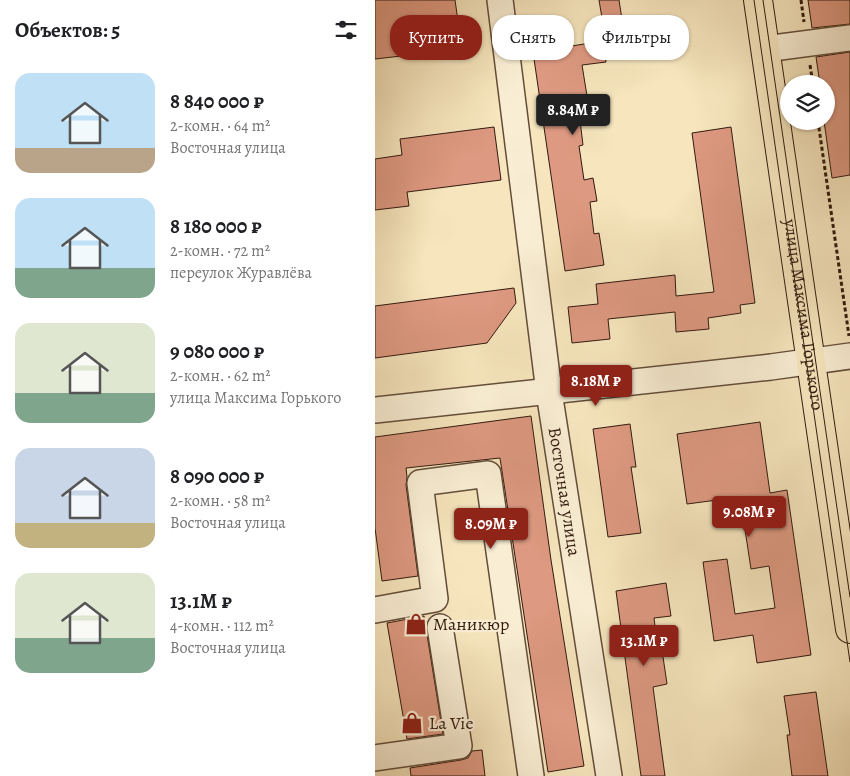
<!DOCTYPE html>
<html lang="ru">
<head>
<meta charset="utf-8">
<style>
	body { margin:0; font-family:Alegreya,serif; background:#f2f2f2; color:#202124; height:100vh; display:flex; flex-direction:column; font-size:19px; white-space:nowrap }
	* { box-sizing:border-box; margin:0 }
	p { font-size:16px; color:#757577 }
	.icon { flex:none; width:28px; height:28px; fill:none; stroke:currentColor; stroke-width:2; stroke-linecap:round; stroke-linejoin:round }
	.map { position:relative; flex:1; overflow:hidden }
	.sheet { display:flex; flex-direction:column; background:#fff; width:375px }
	.sheet>* { flex:none }
	.banner { position:absolute; left:15px; top:15px; width:385px; height:45px; display:flex; gap:10px }
	.fabs { position:absolute; left:405px; top:75px; display:grid; gap:10px }
	.fabs a { display:grid; place-items:center; width:55px; height:55px; border-radius:50%; background:#fff; box-shadow:0 1px 4px #0004; font-size:25px }
	.price { position:absolute; translate:-50% -42px; padding:0 11px; border-radius:5px; background:#8f2418; color:#fff; font-size:16px; line-height:32px; filter:drop-shadow(0 1px 2px #0008) }
	.price::after { content:''; position:absolute; left:50%; top:30px; width:15px; height:11px; margin-left:-8px; background:inherit; clip-path:polygon(0 0,100% 0,50% 100%) }
	.price.active { background:#222; color:#fff }
	ul { padding:0; list-style:none }
	li { display:flex; align-items:center; gap:15px; height:125px; padding:0 15px }
	li span { display:grid; place-items:center; flex:none; width:140px; height:100px; border-radius:15px; color:#555 }
	li>.icon { margin-inline-start:auto }
	span .icon { width:60px; height:60px; fill:#fffc; stroke-width:1 }
	li b { font-size:21px }
	h2 { display:flex; justify-content:space-between; align-items:center; height:60px; padding:0 15px; font-size:21px }
	.tag { padding:0 18px; border-radius:20px; background:#fff; box-shadow:0 1px 4px #0004; font-size:18px; line-height:45px }
	.tag.active { background:#8f2418; color:#fff }
	main { display:flex; flex:1; min-height:0 }
	.map>svg:first-child { display:block }
	.building { fill:#dd9981; stroke:#321a0e }
	.lines { fill:none; stroke-linecap:round; stroke-linejoin:round }
	.minor-casing { stroke:#634d3a; stroke-width:28 }
	.major-casing { stroke:#321a0e; stroke-width:30 }
	.path { stroke:#321a0e; stroke-width:3; stroke-dasharray:4 2.5; stroke-linecap:butt }
	.minor { stroke:#f9eed4; stroke-width:25 }
	.major { stroke:#f6e5bd; stroke-width:28 }
	.tram { stroke:#321a0e; stroke-width:1 }
	.labels { text-anchor:middle; dominant-baseline:central; stroke-width:4.5; stroke-linejoin:round; paint-order:stroke }
	.street-label { font-size:18px; fill:#321a0e; stroke:#f9eed4 }
	.poi-label { font-size:18px; fill:#321a0e; stroke:#f9eed4; text-anchor:start }
</style>
</head>
<body>
<main>
<section class="sheet">
<h2>Объектов: 5<svg class="icon" aria-label="filters" viewBox="0 0 24 24"><path d="M4 7h16M4 17h16"/><circle cx="9" cy="7" r="2"/><circle cx="15" cy="17" r="2"/></svg></h2>
<ul>
<li><span style="background:linear-gradient(#bfe0f5 75%,#b9a48a 0)"><svg class="icon" aria-label="home" viewBox="0 0 24 24"><path d="M3 11l9-7 9 7M6 9v11h12V9"/></svg></span><div><b>8 840 000 ₽</b><p>2-комн. · 64 m²</p><p>Восточная улица</p></div></li>
<li><span style="background:linear-gradient(#bfe0f5 70%,#7fa58c 0)"><svg class="icon" aria-label="home" viewBox="0 0 24 24"><path d="M3 11l9-7 9 7M6 9v11h12V9"/></svg></span><div><b>8 180 000 ₽</b><p>2-комн. · 72 m²</p><p>переулок Журавлёва</p></div></li>
<li><span style="background:linear-gradient(#dfe7d0 70%,#7fa58c 0)"><svg class="icon" aria-label="home" viewBox="0 0 24 24"><path d="M3 11l9-7 9 7M6 9v11h12V9"/></svg></span><div><b>9 080 000 ₽</b><p>2-комн. · 62 m²</p><p>улица Максима Горького</p></div></li>
<li><span style="background:linear-gradient(#c9d6e8 75%,#c2b280 0)"><svg class="icon" aria-label="home" viewBox="0 0 24 24"><path d="M3 11l9-7 9 7M6 9v11h12V9"/></svg></span><div><b>8 090 000 ₽</b><p>2-комн. · 58 m²</p><p>Восточная улица</p></div></li>
<li><span style="background:linear-gradient(#dfe7d0 65%,#7fa58c 0)"><svg class="icon" aria-label="home" viewBox="0 0 24 24"><path d="M3 11l9-7 9 7M6 9v11h12V9"/></svg></span><div><b>13.1M ₽</b><p>4-комн. · 112 m²</p><p>Восточная улица</p></div></li>
</ul>
</section>
<div class="map">
<svg width="475" height="776" viewBox="0 0 475 776">
	<rect width="100%" height="100%" fill="#f6e5bd"/>
	<filter id="stains"><feTurbulence type="fractalNoise" baseFrequency=".004" numOctaves="4"/><feColorMatrix values="0 0 0 0 .2 0 0 0 0 .09 0 0 0 0 .02 0 0 0 .5 -.17"/></filter>
	<radialGradient id="worn" r=".72"><stop offset=".6" stop-color="#630" stop-opacity="0"/><stop offset="1" stop-color="#630" stop-opacity=".3"/></radialGradient>
	<!-- building -->
	<g class="building">
		<path d="M0,0h80l7,49 -87,10z"/>
		<path d="M224,0h20l6,39 -22,3 3,20 -24,3 6,37 -10,2 5,41 -4,1 5,34 9,-2 4,23 -7,1 4,32 5,-1 5,32 -39,6 -32,-219 64,-10 -3,-17 9,-1z"/>
		<path d="M433,0h42v24l-38,4z"/>
		<path d="M475,52v123l-18,3 -8,-57h2v-37h-6l-4,-27z"/>
		<path d="M119,127l7,53 -94,12 2,14 -34,4v-51l27,-4 -2,-16z"/>
		<path d="M356,127l24,176 -15,2 1,8 -33,5 1,11 -33,3 -1,-20 -67,7 2,20 -38,4 -4,-36 30,-3 -2,-20 79,-9 1,21 38,-4 -22,-159z"/>
		<path d="M139,288l2,15 -29,40 -112,15v-52z"/>
		<path d="M156,416l20,144 33,206 -36,6 -48,-314 -94,10 1,9 -1,8 12,91 -36,5 -7,-53v-91z"/>
		<path d="M385,422l10,71 17,-3 24,165 -54,8 -4,-28 -39,6 -11,-79 24,-3 8,55 40,-6 -6,-42 -18,3 -11,-72 -53,7 -10,-70z"/>
		<path d="M255,424l6,43h-5l10,66 -33,4 -15,-108z"/>
		<path d="M291,583l5,33 -17,2 4,32h4l5,34 -14,3 12,89h-24l-25,-185z"/>
		<path d="M49,616l19,118 -36,5 -20,-116z"/>
		<path d="M441,692l12,84h-36l-5,-41h3l-6,-39z"/>
		<path d="M107,750l3,26h-74l-1,-8 51,-8 7,-2 4,-7z"/>
	</g>
	<g class="lines">
		<!-- minor casing -->
		<g class="minor-casing">
			<g id="minor">
				<path id="s1" d="M125,0l49,392 60,384"/>
				<path d="M390,49l85,-11"/>
				<path d="M0,410l396,-43 79,-11"/>
				<path d="M0,610l60,-11 -15,-116 68,-9 43,302"/>
				<path d="M0,758l84,-12 -19,-119"/>
			</g>
		</g>
		<!-- major casing -->
		<g class="major-casing">
			<g id="major">
				<path id="s2" d="M383,0l92,629"/>
			</g>
		</g>
		<!-- path -->
		<g class="path">
			<path d="M426,0l3,22"/>
			<path d="M435,65l3,19"/>
			<path d="M443,121l31,215"/>
		</g>
		<!-- minor -->
		<use href="#minor" class="minor"/>
		<!-- major -->
		<use href="#major" class="major"/>
		<!-- tram -->
		<g class="tram">
			<path d="M379,0l96,662"/>
			<path d="M388,0l87,597"/>
		</g>
	</g>
	<!-- icons -->
	<defs>
		<g id="shop-bare" transform="scale(1.725)"><path d="M-5-2.5h2.3a2.7 3.5 0 0 1 5.4 0H5L5.5 6h-11ZM-1.5-2.5h3a1.5 2.3 0 0 0-3 0Z" fill="#8f2418" stroke="#f9eed4" stroke-width="2.5" paint-order="stroke"/></g>
	</defs>
	<g fill-rule="evenodd">
		<use href="#shop-bare" x="41" y="624"/>
		<use href="#shop-bare" x="37" y="723"/>
	</g>
	<g class="labels">
		<!-- street labels -->
		<g class="street-label">
			<text stroke="none"><textPath href="#s2" startOffset="318">улица Максима Горького</textPath></text>
			<text stroke="none"><textPath href="#s1" startOffset="496">Восточная улица</textPath></text>
		</g>
		<!-- poi labels -->
		<g class="poi-label">
			<text x="58" y="624">Маникюр</text>
			<text x="54" y="723">La Vie</text>
		</g>
	</g>
	<rect width="100%" height="100%" filter="url(#stains)"/>
	<rect width="100%" height="100%" fill="url(#worn)"/>
</svg>
<div class="fabs">
<a><svg class="icon" aria-label="layers" viewBox="0 0 24 24"><path d="M12 4l9 5-9 5-9-5zM3 14l9 5 9-5"/></svg></a>
</div>
<b class="price active" style="left:198px;top:136px">8.84M ₽</b>
<b class="price" style="left:221px;top:407px">8.18M ₽</b>
<b class="price" style="left:374px;top:538px">9.08M ₽</b>
<b class="price" style="left:116px;top:550px">8.09M ₽</b>
<b class="price" style="left:269px;top:667px">13.1M ₽</b>
<div class="banner">
<a class="tag active">Купить</a>
<a class="tag">Снять</a>
<a class="tag">Фильтры</a>
</div>
</div>
</main>
</body>
</html>
